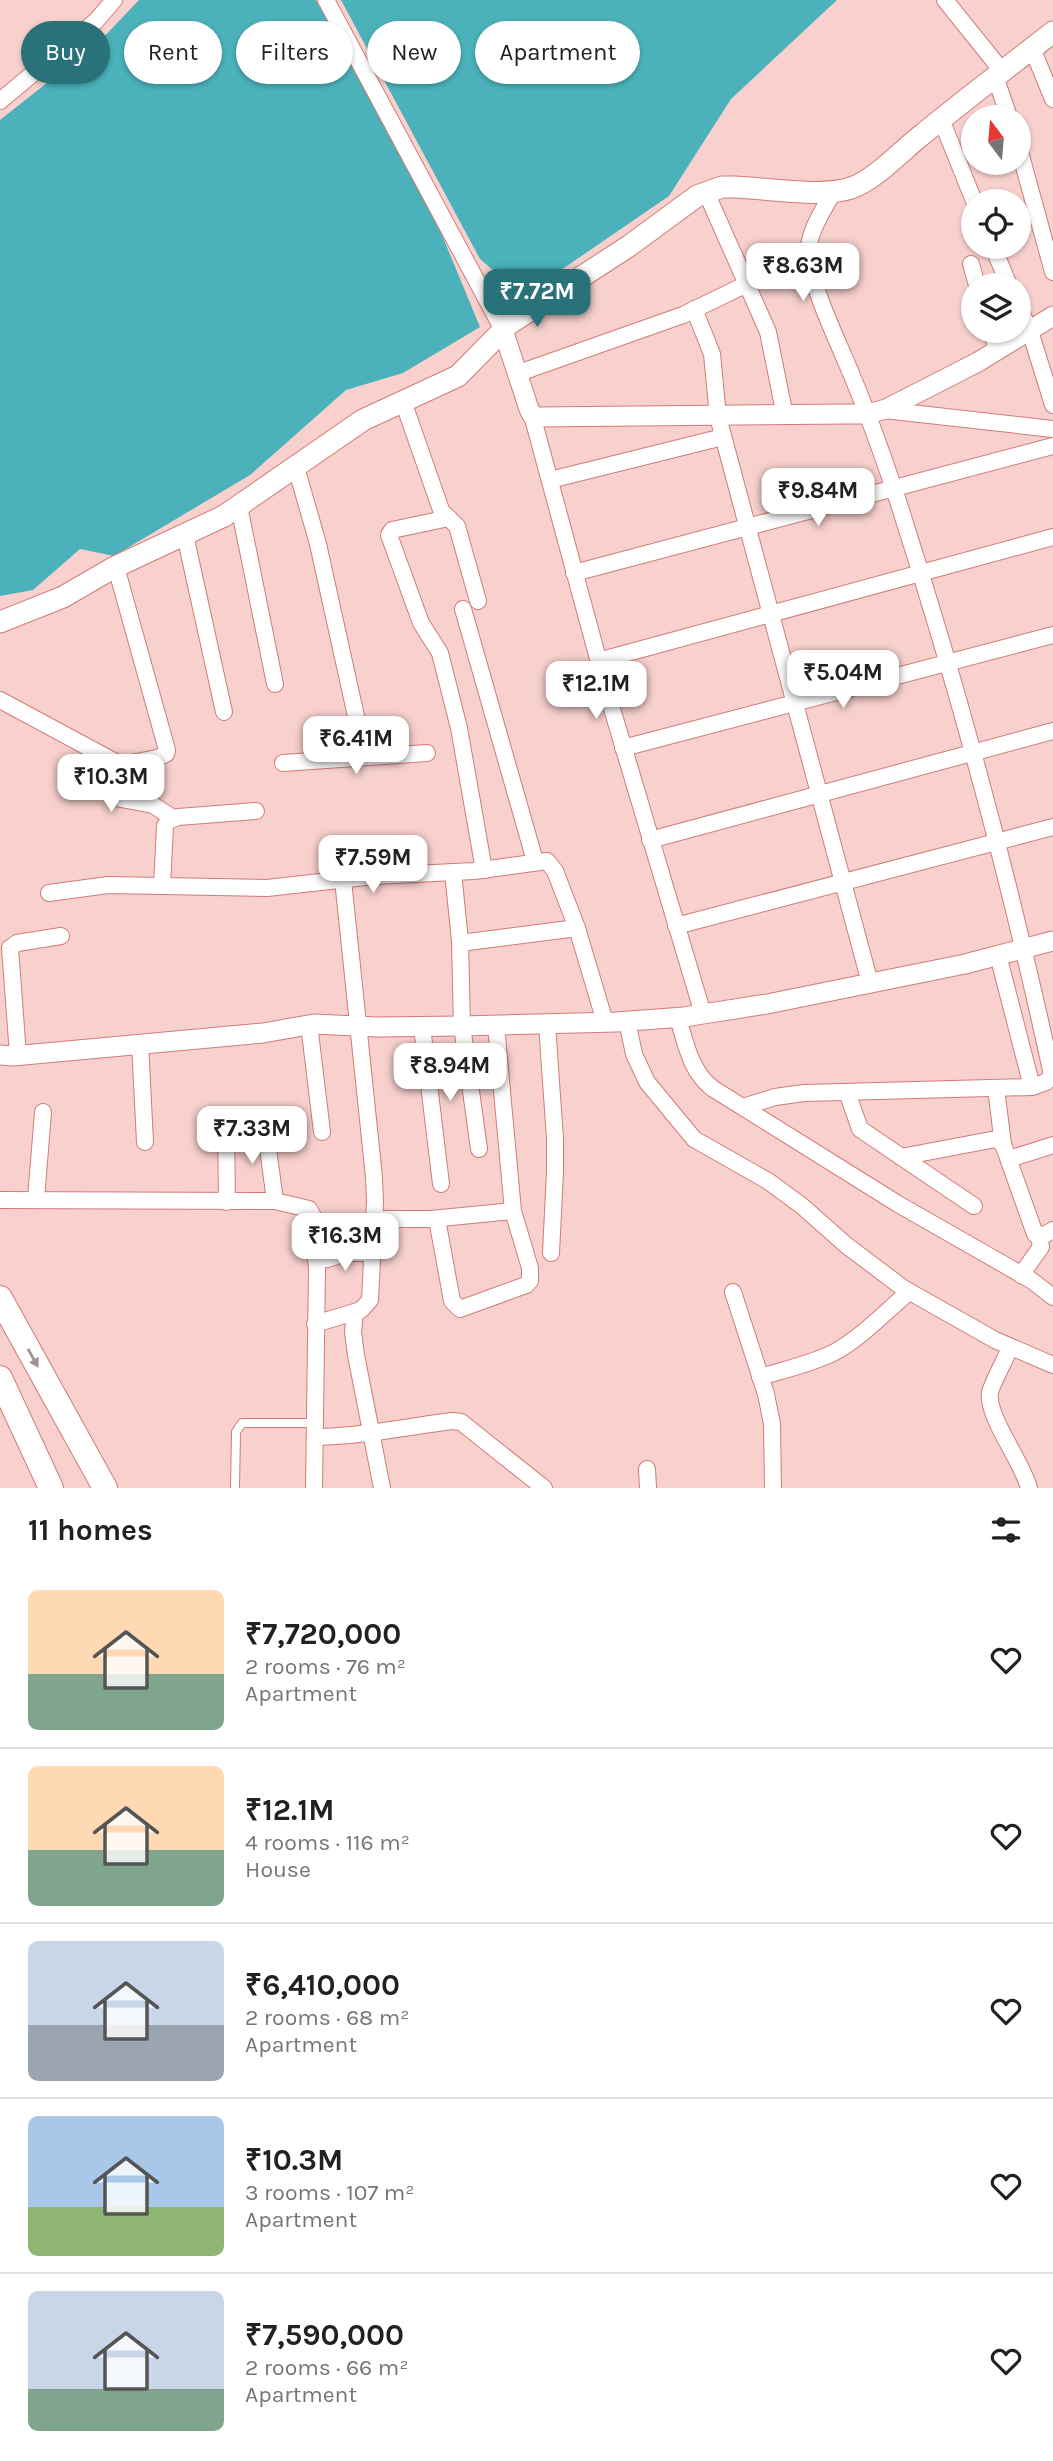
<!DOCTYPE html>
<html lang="en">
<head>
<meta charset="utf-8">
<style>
	body { margin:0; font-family:Karla,sans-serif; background:#f6f6f6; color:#202124; height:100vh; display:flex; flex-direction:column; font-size:26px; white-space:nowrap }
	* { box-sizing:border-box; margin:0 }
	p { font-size:23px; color:#757577 }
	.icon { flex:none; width:38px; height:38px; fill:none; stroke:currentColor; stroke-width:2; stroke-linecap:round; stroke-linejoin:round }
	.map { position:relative; height:1488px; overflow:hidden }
	.sheet { display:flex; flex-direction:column; background:#fff; flex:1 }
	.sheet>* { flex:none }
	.hud { position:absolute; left:21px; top:21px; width:700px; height:63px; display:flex; gap:14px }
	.needle { width:46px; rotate:344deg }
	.fabs { position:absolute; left:961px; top:105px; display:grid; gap:14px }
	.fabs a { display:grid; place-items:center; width:70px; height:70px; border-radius:50%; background:#fff; box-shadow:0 2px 5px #0004; font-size:35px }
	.price { position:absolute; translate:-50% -60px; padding:0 16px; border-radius:14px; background:#fff; color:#222; font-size:23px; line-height:46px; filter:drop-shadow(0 2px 4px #0008) }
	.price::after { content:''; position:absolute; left:50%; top:42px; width:21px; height:16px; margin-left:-10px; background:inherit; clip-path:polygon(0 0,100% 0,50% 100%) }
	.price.selected { background:#297279; color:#fff }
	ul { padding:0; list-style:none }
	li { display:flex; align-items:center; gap:21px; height:175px; padding:0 28px }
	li+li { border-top:2px solid #e0e0e0 }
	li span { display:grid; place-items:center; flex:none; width:196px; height:140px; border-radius:10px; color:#555 }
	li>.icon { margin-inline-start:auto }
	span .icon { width:84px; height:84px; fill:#fffc; stroke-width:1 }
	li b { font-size:30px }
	h2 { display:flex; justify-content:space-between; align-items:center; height:84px; padding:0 28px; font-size:30px }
	.tag { padding:0 24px; border-radius:32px; background:#fff; box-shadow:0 2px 5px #0004; font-size:24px; line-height:63px }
	.tag.selected { background:#297279; color:#fff }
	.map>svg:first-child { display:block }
	.water { fill:#4bb1ba }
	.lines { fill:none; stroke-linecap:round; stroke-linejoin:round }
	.service-casing { stroke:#d27b76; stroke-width:10 }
	.minor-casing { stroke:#d27b76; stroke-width:18 }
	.tertiary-casing { stroke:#d27b76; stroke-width:21 }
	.secondary-casing { stroke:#d27b76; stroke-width:23 }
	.trunk-casing { stroke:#d27b76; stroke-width:26 }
	.service { stroke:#fff; stroke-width:8 }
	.minor { stroke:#fff; stroke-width:16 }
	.tertiary { stroke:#fff; stroke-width:19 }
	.secondary { stroke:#fff; stroke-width:21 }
	.trunk { stroke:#fff; stroke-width:24 }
	.oneway { fill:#a19292 }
</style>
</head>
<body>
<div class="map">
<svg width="1053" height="1488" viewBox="0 0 1053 1488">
	<rect width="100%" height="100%" fill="#f8d1ce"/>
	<!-- water -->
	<g class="water">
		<path d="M139,0h177l111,199 53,128 -77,46 -57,17 -96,85 -136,81 -34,-7 -47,41 -33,6v-476l100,-79z"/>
		<path d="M341,0h496l-106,99 -62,97 -146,100 -43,-37z"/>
	</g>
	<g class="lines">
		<!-- service casing -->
		<g class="service-casing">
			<path id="service" d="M235,1488l1,-56 6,-9h73"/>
		</g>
		<!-- minor casing -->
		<g class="minor-casing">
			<g id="minor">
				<path d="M326,0l177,330"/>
				<path d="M945,0l57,71"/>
				<path d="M1032,48l21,51"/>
				<path d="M995,76l14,41"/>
				<path d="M0,101l96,-80 18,-21"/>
				<path d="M941,119l33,82"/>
				<path d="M1018,145l35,127"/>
				<path d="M706,192l62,140 17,84"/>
				<path d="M993,247l16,38"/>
				<path d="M971,264l6,21"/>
				<path d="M1018,306l12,25 23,74"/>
				<path d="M694,309l18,45 6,63 152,566"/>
				<path d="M991,331l7,20"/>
				<path d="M516,374l167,-59 64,-31"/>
				<path d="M403,401l37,106 2,5 15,14 21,75"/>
				<path d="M884,410l169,19"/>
				<path d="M532,415l75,277 96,322"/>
				<path d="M296,467l22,77 47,213"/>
				<path d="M550,480l173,-43"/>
				<path d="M239,506l36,178"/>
				<path d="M449,518l-57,12 -3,5 32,88 19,30 19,75 25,142"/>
				<path d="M185,535l39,177"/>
				<path d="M574,573c160,-41 319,-86 479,-127"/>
				<path d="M463,609l72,252"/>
				<path d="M598,661l455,-124"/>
				<path d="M0,700l121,65 36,-7 9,-4 1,-4 -51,-183"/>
				<path d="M623,748l430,-113"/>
				<path d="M111,761l6,31 4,7 32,6 20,13"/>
				<path d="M283,763l144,-10"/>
				<path d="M650,840l403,-109"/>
				<path d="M453,872l7,69 2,85 17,123"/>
				<path d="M162,886l3,-60 3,-5 10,-4 78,-6"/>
				<path d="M49,893l59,-8 159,3 107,-12 100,-5 73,-10 8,10 22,57 28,94"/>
				<path d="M676,926l377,-99"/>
				<path d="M460,943l117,-15"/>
				<path d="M998,955l34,132"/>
				<path d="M678,1018c8,26 12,52 34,70l186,116 133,76 22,17"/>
				<path d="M627,1021l7,33 13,28 47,57 74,42 34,25 44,39 57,43 92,52 58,25"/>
				<path d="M309,1024l13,108"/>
				<path d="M547,1024l8,115v33l-4,81"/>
				<path d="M422,1027l19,157"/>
				<path d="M140,1043l5,99"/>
				<path d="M18,1055l-8,-107 7,-5 44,-7"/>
				<path d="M996,1089l7,55"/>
				<path d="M847,1092l13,37 114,77"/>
				<path d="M743,1107l32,-10 29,-4 228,-6 14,-5 6,-7c-42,-195 -94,-388 -155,-577 -15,-45 -31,-90 -50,-134 -14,-33 -31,-68 -38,-104 -4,-24 13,-47 24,-68"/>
				<path d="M226,1126l1,76"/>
				<path d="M265,1126l10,75"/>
				<path d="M901,1157l95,-18 7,5 32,90 9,1 9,-5"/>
				<path d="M1009,1159l44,-14"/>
				<path d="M36,1199l7,-87"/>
				<path d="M0,1200l275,1 34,8 5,9 3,51 -3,219"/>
				<path d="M374,1219h57l82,-8"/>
				<path d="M437,1219l15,82 8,8 66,-24 4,-4v-13l-17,-57 -17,-185"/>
				<path d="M316,1260l11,-1 19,-6h26"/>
				<path d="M1021,1275l20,-28 -2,-11"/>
				<path d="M733,1292l33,102 6,30 1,64"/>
				<path d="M355,1312l-2,20 3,23 26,133"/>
				<path d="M315,1324l46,-14 9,-10 5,-99 -1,-24 -31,-297"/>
				<path d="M1010,1347c-3,9 -19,39 -20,45 -4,24 32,69 39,96"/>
				<path d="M760,1377c24,-7 50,-13 73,-24 28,-15 52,-41 76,-61"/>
				<path d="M316,1437c46,-1 90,-10 136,-16l9,1 83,66"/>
				<path d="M647,1469l1,19"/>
			</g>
		</g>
		<!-- tertiary casing -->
		<g class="tertiary-casing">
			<g id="tertiary">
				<path d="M503,330l26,79 3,6 4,2 312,-3h20l18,-5 92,-47 75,-46"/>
				<path d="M0,1055l13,1 250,-23 51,-9 63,3 85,-1 154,-4 68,-5 83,-13 198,-40 88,-23"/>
			</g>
		</g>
		<!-- secondary casing -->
		<g class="secondary-casing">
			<path id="secondary" d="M0,622l63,-25 50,-29 111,-52 139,-96 95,-44 51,-52 120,-78 68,-50 25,-9h12c32,1 87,11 117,1 24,-8 51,-38 72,-54 42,-35 87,-68 130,-102"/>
		</g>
		<!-- trunk casing -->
		<g class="trunk-casing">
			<g id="trunk">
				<path d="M0,1298l105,190"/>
				<path d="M0,1378l51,110"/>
			</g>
		</g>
		<!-- service -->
		<use href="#service" class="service"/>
		<!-- minor -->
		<use href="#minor" class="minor"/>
		<!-- tertiary -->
		<use href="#tertiary" class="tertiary"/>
		<!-- secondary -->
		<use href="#secondary" class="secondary"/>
		<!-- trunk -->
		<use href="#trunk" class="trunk"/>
	</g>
	<!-- one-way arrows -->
	<defs><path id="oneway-solid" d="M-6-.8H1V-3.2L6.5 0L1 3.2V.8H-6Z" transform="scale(1.75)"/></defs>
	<use class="oneway" href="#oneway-solid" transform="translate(33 1358) rotate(61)"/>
</svg>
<div class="fabs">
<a><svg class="needle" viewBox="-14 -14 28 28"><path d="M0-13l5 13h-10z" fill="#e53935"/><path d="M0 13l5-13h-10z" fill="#757577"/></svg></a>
<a><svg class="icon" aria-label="locate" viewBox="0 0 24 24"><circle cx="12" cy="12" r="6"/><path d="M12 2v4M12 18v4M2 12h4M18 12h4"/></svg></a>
<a><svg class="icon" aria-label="layers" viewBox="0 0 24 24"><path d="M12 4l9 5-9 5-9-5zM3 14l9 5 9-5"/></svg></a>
</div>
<b class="price" style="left:803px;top:303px">₹8.63M</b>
<b class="price selected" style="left:537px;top:329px">₹7.72M</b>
<b class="price" style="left:818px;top:528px">₹9.84M</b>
<b class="price" style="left:843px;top:710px">₹5.04M</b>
<b class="price" style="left:596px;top:721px">₹12.1M</b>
<b class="price" style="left:356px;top:776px">₹6.41M</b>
<b class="price" style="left:111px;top:814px">₹10.3M</b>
<b class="price" style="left:373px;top:895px">₹7.59M</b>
<b class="price" style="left:450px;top:1103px">₹8.94M</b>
<b class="price" style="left:252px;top:1166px">₹7.33M</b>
<b class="price" style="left:345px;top:1273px">₹16.3M</b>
<div class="hud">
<a class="tag selected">Buy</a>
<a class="tag">Rent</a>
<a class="tag">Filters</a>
<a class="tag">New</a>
<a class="tag">Apartment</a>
</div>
</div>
<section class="sheet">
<h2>11 homes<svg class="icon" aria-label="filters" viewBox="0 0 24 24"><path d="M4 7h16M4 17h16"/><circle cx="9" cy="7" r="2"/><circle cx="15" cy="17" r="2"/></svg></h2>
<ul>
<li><span style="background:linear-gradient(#ffd9b3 60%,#7fa58c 0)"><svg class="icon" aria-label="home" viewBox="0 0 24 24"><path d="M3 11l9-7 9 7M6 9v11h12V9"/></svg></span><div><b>₹7,720,000</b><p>2 rooms · 76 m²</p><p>Apartment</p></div><svg class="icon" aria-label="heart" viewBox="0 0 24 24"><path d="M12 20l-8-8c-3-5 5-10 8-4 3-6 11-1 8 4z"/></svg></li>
<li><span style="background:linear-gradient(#ffd9b3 60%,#7fa58c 0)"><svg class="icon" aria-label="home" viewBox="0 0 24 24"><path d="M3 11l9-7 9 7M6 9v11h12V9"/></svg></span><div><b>₹12.1M</b><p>4 rooms · 116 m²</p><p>House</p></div><svg class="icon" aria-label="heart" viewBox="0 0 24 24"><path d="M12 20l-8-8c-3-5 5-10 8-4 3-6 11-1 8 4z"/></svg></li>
<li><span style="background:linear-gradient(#c9d6e8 60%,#9aa5b1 0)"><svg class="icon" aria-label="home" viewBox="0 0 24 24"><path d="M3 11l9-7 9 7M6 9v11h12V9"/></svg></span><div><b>₹6,410,000</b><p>2 rooms · 68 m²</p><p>Apartment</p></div><svg class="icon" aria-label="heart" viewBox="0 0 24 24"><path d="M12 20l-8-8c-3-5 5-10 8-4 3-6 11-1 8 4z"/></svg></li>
<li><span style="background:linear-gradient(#a9c7e8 65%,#8fb573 0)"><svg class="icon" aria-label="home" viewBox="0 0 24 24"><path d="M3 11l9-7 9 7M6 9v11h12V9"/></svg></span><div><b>₹10.3M</b><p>3 rooms · 107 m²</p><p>Apartment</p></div><svg class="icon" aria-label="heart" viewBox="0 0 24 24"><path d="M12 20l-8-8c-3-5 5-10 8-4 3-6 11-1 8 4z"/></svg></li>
<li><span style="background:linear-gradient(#c9d6e8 70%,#7fa58c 0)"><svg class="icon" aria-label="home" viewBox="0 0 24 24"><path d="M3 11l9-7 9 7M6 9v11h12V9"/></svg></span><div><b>₹7,590,000</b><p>2 rooms · 66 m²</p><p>Apartment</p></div><svg class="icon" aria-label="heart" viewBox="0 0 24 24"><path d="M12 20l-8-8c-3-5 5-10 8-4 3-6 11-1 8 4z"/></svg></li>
</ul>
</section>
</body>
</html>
